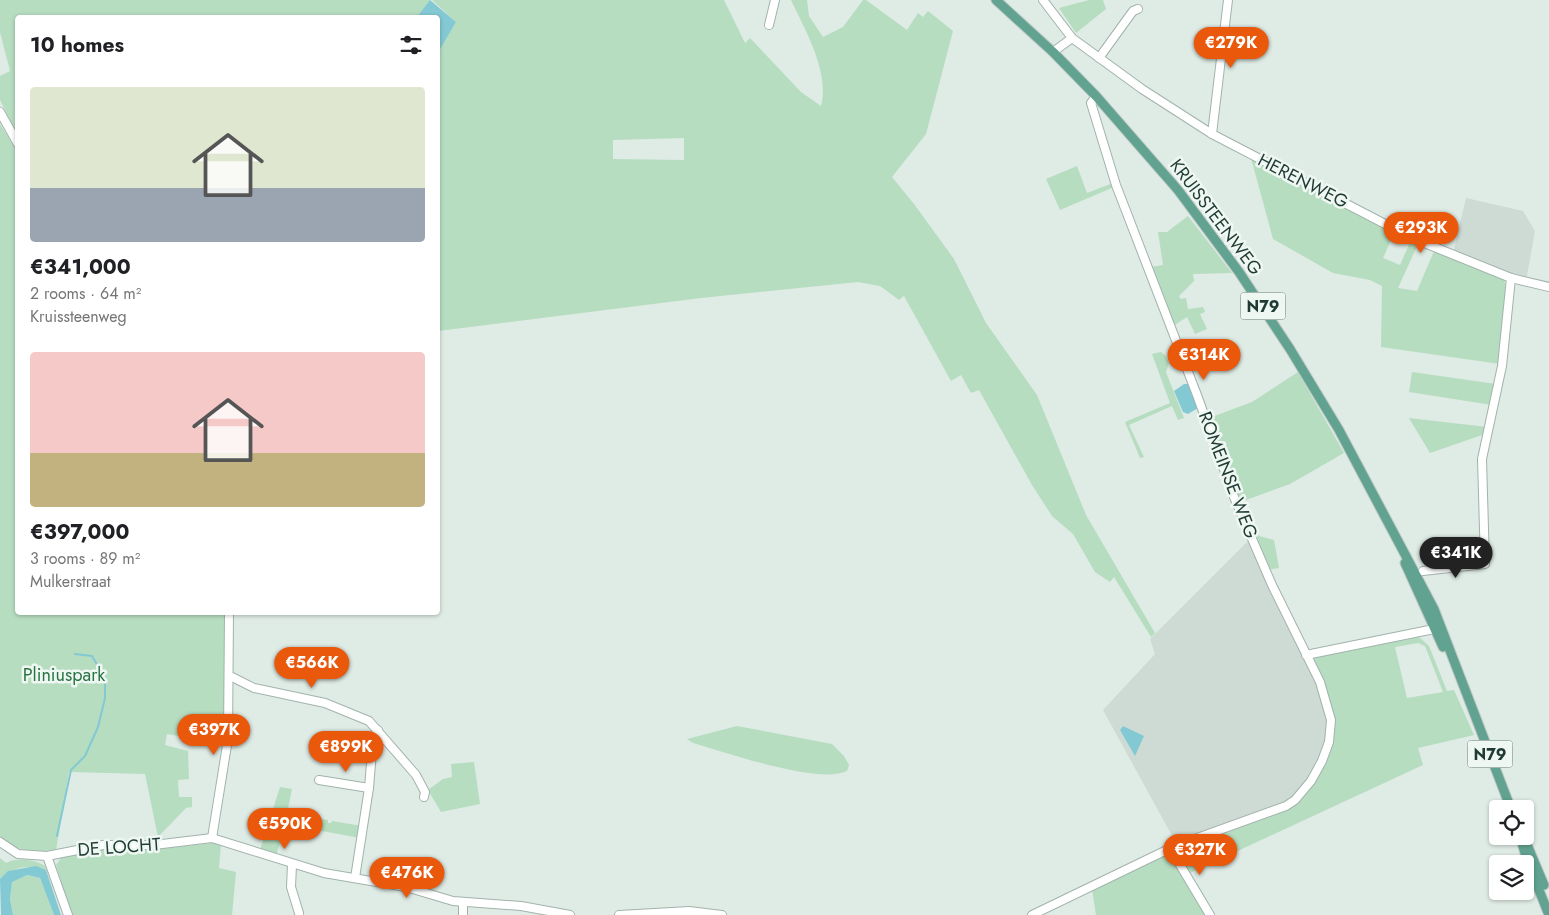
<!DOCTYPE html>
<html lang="en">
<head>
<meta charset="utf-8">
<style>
	body { margin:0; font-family:Jost,sans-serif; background:#f6f6f6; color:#202124; height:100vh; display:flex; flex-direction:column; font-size:19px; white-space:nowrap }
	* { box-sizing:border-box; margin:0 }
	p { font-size:16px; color:#757577 }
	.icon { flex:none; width:28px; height:28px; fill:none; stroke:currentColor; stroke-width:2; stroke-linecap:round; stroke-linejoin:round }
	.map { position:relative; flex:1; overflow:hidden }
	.details { position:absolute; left:15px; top:15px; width:425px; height:600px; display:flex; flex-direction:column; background:#fff; border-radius:5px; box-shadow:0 1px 4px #0004 }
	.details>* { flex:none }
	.tools { position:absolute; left:1489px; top:800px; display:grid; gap:10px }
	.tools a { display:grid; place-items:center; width:45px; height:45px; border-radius:5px; background:#fff; box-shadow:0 1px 4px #0004; font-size:25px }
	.price { position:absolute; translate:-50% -42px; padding:0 11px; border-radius:18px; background:#ea580c; color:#fff; font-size:16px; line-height:32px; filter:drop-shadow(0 1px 2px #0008) }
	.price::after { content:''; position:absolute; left:50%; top:30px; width:15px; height:11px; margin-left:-8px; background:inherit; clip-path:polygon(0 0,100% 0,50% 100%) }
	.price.on { background:#222; color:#fff }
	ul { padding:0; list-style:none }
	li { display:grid; align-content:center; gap:10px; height:265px; padding:0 15px }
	li span { display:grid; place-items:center; height:155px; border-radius:5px; color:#555 }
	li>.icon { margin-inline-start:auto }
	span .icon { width:90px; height:90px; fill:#fffc; stroke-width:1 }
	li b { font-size:21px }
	h2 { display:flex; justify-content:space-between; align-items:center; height:60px; padding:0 15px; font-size:21px }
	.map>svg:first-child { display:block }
	.built { fill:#cddbd4 }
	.green { fill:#b6ddc0; fill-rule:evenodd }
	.water { fill:#83c9d3 }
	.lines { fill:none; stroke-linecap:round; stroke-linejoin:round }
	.stream { stroke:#83c9d3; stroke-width:2 }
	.minor-casing { stroke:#a2b3ac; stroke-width:10 }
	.major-casing { stroke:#c0c8c6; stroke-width:11 }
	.minor { stroke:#fff; stroke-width:8 }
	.major { stroke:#61a390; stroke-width:9 }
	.labels { text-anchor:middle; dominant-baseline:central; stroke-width:5; stroke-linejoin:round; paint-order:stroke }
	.shield { fill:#eff7f3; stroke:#5d736d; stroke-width:1 }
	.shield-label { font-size:16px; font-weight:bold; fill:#1f3b33 }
	.street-label { font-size:18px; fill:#1f3b33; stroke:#eff7f3 }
	.park-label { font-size:18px; fill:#277443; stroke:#eff7f3 }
</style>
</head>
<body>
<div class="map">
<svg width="1549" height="915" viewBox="0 0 1549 915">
	<rect width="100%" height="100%" fill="#dfebe5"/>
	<!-- built -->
	<g class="built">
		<path d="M1466,198l57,13 12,20 -9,50 -73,-28z"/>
		<path d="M1248,541l68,142 13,43 -3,17 -16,35 -22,23 -112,42 -73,-133 52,-56 -5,-15z"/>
	</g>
	<!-- green -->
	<g class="green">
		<path d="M0,0h430l-13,18h-399l-1,116 -17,-34v-24l10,-5 -10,-39z"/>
		<path d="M432,0h292l21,43 5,-5 51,54 20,14c9,-34 -16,-76 -30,-106h16l2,16 14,21 20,-10 20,-27h3l41,30 11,-17 5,4 5,-6 25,20 -27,103 -34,43 22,27 40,55 32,64 51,72 49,120 69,118 -4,4 -37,-60 -4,5 -15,-10 -22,-38 -21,-18 -20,-31 -53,-95 -8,3 -10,-18 -10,6 -47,-85 -5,4 -19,-14 -22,-4 -157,16 -263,33v-278l18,-31zM684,138v22l-71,-1v-19z"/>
		<path d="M1089,0h14l3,9 -30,24 -17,-25z"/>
		<path d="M0,124l18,29v459l207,1 -1,131 -34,-2v-4l-23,-4 -2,11 23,6 1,28 -11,1 1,17h13v10l-6,1 -28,29 -13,-63 -76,-2 -13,78c-22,2 -37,2 -56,-11z"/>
		<path d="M1251,158l156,80 -2,4 -12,-6 -10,22 17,7 11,-25 7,4 -20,44 19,3 17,-40 70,29 2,6 -6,78 -119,-17 1,-61 -12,-6 -37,-7 -60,-34z"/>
		<path d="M1077,166l10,27 26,-10 1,4 -54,23 -14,-31z"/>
		<path d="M1188,216l44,57 -39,1 1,7 -15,15 2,3 5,-1 2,11 15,-2 2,5 -5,2 7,15 -12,5 -8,-17 -14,9 -23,-59 13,-2 -5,-33h9z"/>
		<path d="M1161,352l5,4 3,7 -3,9 18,46 -6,2 -6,-14 -43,19 15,32 -4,1 -15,-36 45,-19 -18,-49z"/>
		<path d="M1298,372l46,81 -54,31 -52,19 -29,-85 43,-16z"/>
		<path d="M1412,372l84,12 -4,21 -83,-13z"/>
		<path d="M1409,418l78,9 -2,7 -55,19z"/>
		<path d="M1256,525l3,11 15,4 5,28 -12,2 -19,-44z"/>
		<path d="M1419,637l10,9 18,45 7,-1 20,45 -56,13 5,17 -235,109 -10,-18 1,-8 112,-43 39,-59 2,-1c4,-34 -6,-56 -20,-87zM1418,643l7,3 18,46 -36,6 -12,-51z"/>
		<path d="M737,726l95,18 12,12 5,9 -2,6c-28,14 -122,-19 -154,-28l-6,-4z"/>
		<path d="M474,762l6,42 -39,8 -13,-22 15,-11 9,-2 -1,-13z"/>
		<path d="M280,787l12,2 -8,39 -8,28 -16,-6z"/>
		<path d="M312,818l16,2v3h3l1,-2 30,5 -2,12 -49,-9z"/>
		<path d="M212,843l9,1 -2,24 17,4 -4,43h-160l-16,-50 5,-7 33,-8h57z"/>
		<path d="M1166,854l5,1 35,60h-110l-4,-26z"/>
		<path d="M0,858l6,5c10,-6 29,-4 39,3l17,49 -16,-45c-16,-6 -35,-3 -46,9z"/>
		<path d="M27,875l13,3 14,37h-41l-3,-16 2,-18z"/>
	</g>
	<!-- water -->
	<g class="water">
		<path d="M430,0l26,22 -18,31v-35l-21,-1z"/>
		<path d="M1184,384h5l9,24 -10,6 -5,-2 -9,-21z"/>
		<path d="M1123,726l21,10 -9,20 -15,-26z"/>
		<path d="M36,866l10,4 15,45h-7l-14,-37 -13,-3 -15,7 -2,17 3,16h-12l-1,-36 8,-8z"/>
	</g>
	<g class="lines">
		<!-- stream -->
		<path class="stream" d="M57,836l14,-66 14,-14 13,-29 7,-29v-20l-13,-22 -17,-2"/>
		<!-- minor casing -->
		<g class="minor-casing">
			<g id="minor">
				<path d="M1043,0l29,38 70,51 70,45 200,104 99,40 38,9"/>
				<path d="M769,25l6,-25"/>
				<path d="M1053,52l19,-14"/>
				<path d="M1099,58l34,-47 5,-2"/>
				<path d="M0,112l18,32"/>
				<path d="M1212,134l16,-134"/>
				<path d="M1423,571l62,-7 -3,-105 20,-93 9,-88"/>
				<path d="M1306,655l133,-27"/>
				<path d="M230,676l24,12 71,15 44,18 47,54 9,17 -1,5"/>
				<path d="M319,780l50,8"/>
				<path d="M212,838l16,-99 1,-127"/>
				<path d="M0,842l18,12 29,2 56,-11h51l58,-7 112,35 82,14 47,14 68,5 49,9"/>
				<path d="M1170,848l40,67"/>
				<path d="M47,856l21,59"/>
				<path d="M292,865l-1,22 8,26"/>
				<path d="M355,878l14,-90 4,-49 5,-9"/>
				<path d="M463,915v-12"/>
				<path d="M619,915l70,-4 33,4"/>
				<path d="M1032,915l143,-69 111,-40 9,-6 16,-19 11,-20 7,-19 2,-22 -11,-38 -48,-97 -38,-88 -37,-102 -81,-210 -25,-82 5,-7"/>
			</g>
		</g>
		<!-- major casing -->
		<g class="major-casing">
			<g id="major">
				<path d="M996,0l57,52 43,44 82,94 61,82 51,77 49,81 95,179 77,200"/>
				<path d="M1405,563l38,84"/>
				<path d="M1520,836l7,24 22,55"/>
				<path d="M1528,847l16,38"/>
			</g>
		</g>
		<!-- minor -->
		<use href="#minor" class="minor"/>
		<!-- major -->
		<use href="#major" class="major"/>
	</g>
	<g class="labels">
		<!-- shield labels -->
		<g class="shield">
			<rect x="1240.5" y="292.5" width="45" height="27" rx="4"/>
			<rect x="1467.5" y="740.5" width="45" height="27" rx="4"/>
		</g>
		<g class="shield-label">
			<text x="1263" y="306">N79</text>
			<text x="1490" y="754">N79</text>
		</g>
		<!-- street labels -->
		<g class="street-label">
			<text transform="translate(1303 181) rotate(27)">HERENWEG</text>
			<text transform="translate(1216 217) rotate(53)">KRUISSTEENWEG</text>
			<text transform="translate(1228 475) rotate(69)">ROMEINSE WEG</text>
			<text transform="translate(119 847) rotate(-4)">DE LOCHT</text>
		</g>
		<!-- park labels -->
		<g class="park-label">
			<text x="64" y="675">Pliniuspark</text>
		</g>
	</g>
</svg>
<div class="tools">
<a><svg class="icon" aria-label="locate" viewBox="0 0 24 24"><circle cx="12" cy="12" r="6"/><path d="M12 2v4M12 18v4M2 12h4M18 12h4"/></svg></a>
<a><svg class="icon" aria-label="layers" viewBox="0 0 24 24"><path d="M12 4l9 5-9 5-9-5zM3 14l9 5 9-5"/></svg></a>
</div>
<b class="price" style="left:1231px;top:69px">€279K</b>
<b class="price" style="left:1421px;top:254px">€293K</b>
<b class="price" style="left:1204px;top:381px">€314K</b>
<b class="price on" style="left:1456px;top:579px">€341K</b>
<b class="price" style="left:312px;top:689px">€566K</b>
<b class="price" style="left:214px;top:756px">€397K</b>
<b class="price" style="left:346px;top:773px">€899K</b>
<b class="price" style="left:285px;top:850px">€590K</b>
<b class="price" style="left:1200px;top:876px">€327K</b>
<b class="price" style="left:407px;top:899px">€476K</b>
<section class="details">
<h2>10 homes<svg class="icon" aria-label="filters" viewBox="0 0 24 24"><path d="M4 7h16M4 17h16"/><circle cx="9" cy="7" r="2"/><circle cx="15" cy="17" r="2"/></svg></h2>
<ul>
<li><span style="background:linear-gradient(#dfe7d0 65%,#9aa5b1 0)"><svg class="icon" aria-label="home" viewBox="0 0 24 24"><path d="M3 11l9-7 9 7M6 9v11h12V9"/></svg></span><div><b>€341,000</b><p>2 rooms · 64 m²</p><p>Kruissteenweg</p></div></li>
<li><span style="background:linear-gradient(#f6c9c9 65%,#c2b280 0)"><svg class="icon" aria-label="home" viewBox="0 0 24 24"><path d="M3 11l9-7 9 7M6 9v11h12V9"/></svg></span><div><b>€397,000</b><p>3 rooms · 89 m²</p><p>Mulkerstraat</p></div></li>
</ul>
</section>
</div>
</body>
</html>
